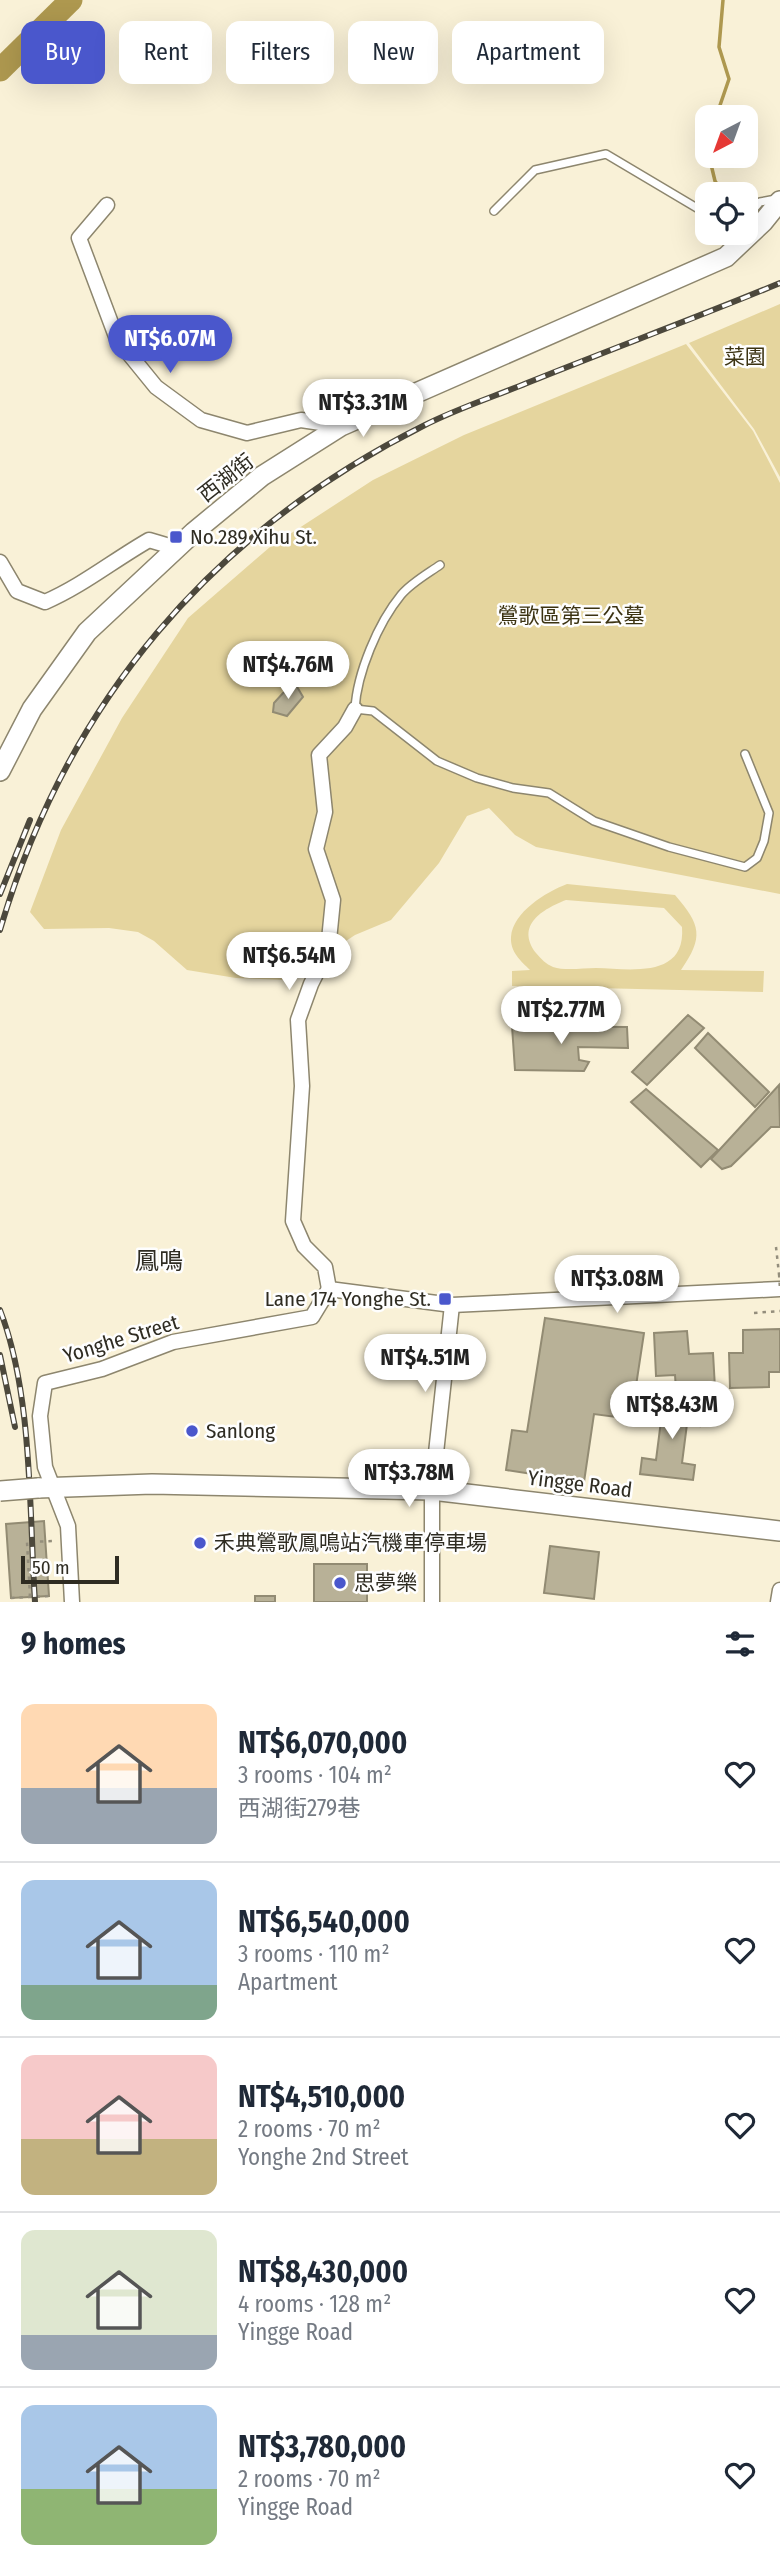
<!DOCTYPE html>
<html lang="en">
<head>
<meta charset="utf-8">
<style>
	body { margin:0; font-family:"Fira Sans Condensed","Noto Sans TC",sans-serif; background:#f2f2f3; color:#1f2937; height:100vh; display:flex; flex-direction:column; font-size:26px; white-space:nowrap }
	* { box-sizing:border-box; margin:0 }
	p { font-size:23px; color:#747a83 }
	.icon { flex:none; width:38px; height:38px; fill:none; stroke:currentColor; stroke-width:2; stroke-linecap:round; stroke-linejoin:round }
	.map { position:relative; height:1602px; overflow:hidden }
	.side { display:flex; flex-direction:column; background:#fff; flex:1 }
	.side>* { flex:none }
	.guide { position:absolute; left:21px; top:21px; width:738px; height:63px; display:flex; gap:14px }
	.needle { width:46px; rotate:221deg }
	.controls { position:absolute; left:695px; top:105px; display:grid; gap:14px }
	.controls a { display:grid; place-items:center; width:63px; height:63px; border-radius:14px; background:#fff; box-shadow:0 7px 28px #0002; font-size:35px }
	.scale { position:absolute; left:21px; bottom:18px; width:98px; box-sizing:border-box; padding-left:7px; border:4px solid #2f2c22; border-top:0; font-size:19px; line-height:24px; white-space:nowrap; color:#2f2c22; -webkit-text-stroke:5px #fefefe; paint-order:stroke }
	.price { position:absolute; translate:-50% -60px; padding:0 16px; border-radius:24px; background:#fff; color:#222; font-size:23px; line-height:46px; filter:drop-shadow(0 2px 4px #0008) }
	.price::after { content:''; position:absolute; left:50%; top:42px; width:21px; height:16px; margin-left:-10px; background:inherit; clip-path:polygon(0 0,100% 0,50% 100%) }
	.price.active { background:#4a57cc; color:#fff }
	ul { padding:0; list-style:none }
	li { display:flex; align-items:center; gap:21px; height:175px; padding:0 21px }
	li+li { border-top:2px solid #e0e1e3 }
	li span { display:grid; place-items:center; flex:none; width:196px; height:140px; border-radius:14px; color:#555 }
	li>.icon { margin-inline-start:auto }
	span .icon { width:84px; height:84px; fill:#fffc; stroke-width:1 }
	li b { font-size:30px }
	h2 { display:flex; justify-content:space-between; align-items:center; height:84px; padding:0 21px; font-size:30px }
	.chip { padding:0 24px; border-radius:14px; background:#fff; box-shadow:0 7px 28px #0002; font-size:24px; line-height:63px }
	.chip.active { background:#4a57cc; color:#fff }
	.map>svg:first-child { display:block }
	.green { fill:#e5d59e; fill-rule:evenodd }
	.lines { fill:none; stroke-linecap:round; stroke-linejoin:round }
	.stream { stroke:#ae984f; stroke-width:3.5 }
	.river { stroke:#ae984f; stroke-width:23 }
	.building { fill:#b8b197; stroke:#928b73; stroke-width:2 }
	.lane-casing { stroke:#8d866e; stroke-width:10 }
	.street-casing { stroke:#8d866e; stroke-width:17 }
	.secondary-casing { stroke:#8d866e; stroke-width:22 }
	.path { stroke:#948e7c; stroke-width:2.5; stroke-dasharray:3.5 5; stroke-linecap:butt }
	.lane { stroke:#fff; stroke-width:7 }
	.street { stroke:#fff; stroke-width:14 }
	.secondary { stroke:#fff; stroke-width:19 }
	.rail-casing { stroke:#4c483c; stroke-width:6 }
	.rail { stroke:#fefefe; stroke-width:3.5; stroke-dasharray:10; stroke-linecap:butt }
	.secondary-bridge-casing { stroke:#8d866e; stroke-width:22; stroke-linecap:butt }
	.path-bridge { stroke:#948e7c; stroke-width:2.5; stroke-dasharray:3.5 5; stroke-linecap:butt }
	.secondary-bridge { stroke:#fff; stroke-width:19 }
	.poi-dot { fill:#4a57cc; stroke:#fefefe; stroke-width:2.5 }
	.labels { text-anchor:middle; dominant-baseline:central; stroke-width:5; stroke-linejoin:round; paint-order:stroke }
	.park-label { font-size:21px; fill:#3c3312; stroke:#fefefe }
	.street-label { font-size:21px; fill:#2f2c22; stroke:#fefefe }
	.poi-label { font-size:21px; fill:#2f2c22; stroke:#fefefe; text-anchor:start }
	.quarter-label { font-size:24px; fill:#2f2c22; stroke:#fefefe }
</style>
</head>
<body>
<div class="map">
<svg width="780" height="1602" viewBox="0 0 780 1602">
	<rect width="100%" height="100%" fill="#f9f1d7"/>
	<!-- green -->
	<g class="green">
		<path d="M780,304v173l-26,-48 -65,-86z"/>
		<path d="M686,344l67,87 27,52v411l-244,-47 -21,-12 -26,-27 -22,8 -28,47 -48,57 -36,15 -68,45 -51,-2 -49,-8 -33,-29 -16,-9 -29,-4 -65,1 -14,-17 31,-82 61,-112 66,-100 82,-71 103,-67 91,-45z"/>
		<path d="M567,884l108,11c26,30 29,42 6,75l83,1 -1,21 -251,-6v-15l18,-1c-9,-9 -20,-18 -19,-33 2,-25 35,-45 56,-53zM566,900l98,8 18,19c4,52 -52,42 -86,41 -13,0 -31,3 -43,-1 -7,-3 -12,-8 -17,-14 -21,-28 7,-44 30,-53z"/>
	</g>
	<g class="lines">
		<!-- stream -->
		<g class="stream">
			<path d="M716,117l13,-38 -10,-32 4,-47"/>
			<path d="M707,140v9"/>
			<path d="M709,156l6,25 9,13"/>
		</g>
		<!-- river -->
		<path class="river" d="M0,70l71,-70"/>
	</g>
	<!-- building -->
	<g class="building">
		<path d="M296,685l7,12 -16,19 -14,-4 1,-9 9,-10z"/>
		<path d="M688,1015l16,13 -57,57 -15,-13z"/>
		<path d="M512,1026l115,1 1,21 -50,-1 1,13 10,2 -5,9 -69,-1z"/>
		<path d="M708,1033l61,59 -14,15 -60,-59z"/>
		<path d="M779,1085l1,42h-9l-40,39 -9,3 -11,-10z"/>
		<path d="M646,1089l72,61 -17,17 -70,-65z"/>
		<path d="M545,1318l99,15 -13,86 -37,-5 -10,68 -78,-12 6,-40 15,2z"/>
		<path d="M780,1329v43h-11v15l-39,1 -1,-35h14v-23z"/>
		<path d="M687,1331l2,23 24,-1 2,35 -39,2 -1,-15 -19,1 -2,-43z"/>
		<path d="M651,1403l52,6 -3,17 -13,-2 -5,39 13,2 -2,15 -53,-6 2,-16 14,2 5,-39 -13,-1z"/>
		<path d="M44,1521l5,75 -38,2 -5,-74z"/>
		<path d="M550,1546l49,6 -5,47 -50,-6z"/>
		<rect x="314" y="1564" width="53" height="38"/>
		<rect x="255" y="1596" width="20" height="6"/>
	</g>
	<g class="lines">
		<!-- lane casing -->
		<g class="lane-casing">
			<g id="lane">
				<path d="M494,211l41,-41 71,-16 101,60"/>
				<path d="M746,218l14,-16 16,-3"/>
				<path d="M440,565c-13,9 -29,18 -39,30 -23,28 -44,78 -46,114l18,2 64,50 40,17 36,10 36,5 45,28 75,26 76,20 12,-9 7,-17 5,-28 -24,-59"/>
			</g>
		</g>
		<!-- street casing -->
		<g class="street-casing">
			<g id="street">
				<path d="M107,205l-28,33 38,101 39,48 45,33 46,13 54,-13 40,6"/>
				<path d="M0,562l17,29 28,11c37,-16 69,-42 104,-62l27,8"/>
				<path d="M329,1289l-4,-22 -21,-21 -11,-25 9,-135 -4,-66 13,-36 17,-34 5,-50 -17,-51 9,-37 -6,-57 26,-28 10,-18"/>
				<path d="M72,1602l-4,-76 -23,-59 -5,-51 5,-33 57,-14 71,-27 139,-25 17,-28 123,16 328,-16"/>
				<path d="M432,1602v-112l20,-185"/>
				<path d="M778,1602l2,-12"/>
			</g>
		</g>
		<!-- secondary casing -->
		<g class="secondary-casing">
			<g id="secondary">
				<path d="M0,771l32,-62 55,-77 107,-100 68,-56 79,-50 385,-169 37,-35 17,-21"/>
				<path d="M38,1488l114,-4 280,6 348,41"/>
			</g>
		</g>
		<!-- path -->
		<g class="path">
			<path d="M776,1247l3,27"/>
			<path d="M754,1313l26,-2"/>
			<path d="M30,1597l-3,-55 28,-1"/>
			<path d="M11,1598l38,-2"/>
		</g>
		<!-- lane -->
		<use href="#lane" class="lane"/>
		<!-- street -->
		<use href="#street" class="street"/>
		<!-- secondary -->
		<use href="#secondary" class="secondary"/>
		<!-- rail casing -->
		<g class="rail-casing">
			<g id="rail">
				<path d="M0,894l30,-74"/>
				<path d="M0,930c67,-228 212,-398 423,-504 33,-17 70,-29 104,-43 84,-34 169,-65 253,-100"/>
				<path d="M0,1310c33,85 29,201 35,292"/>
				<path d="M0,1355l15,72"/>
			</g>
		</g>
		<!-- rail -->
		<use href="#rail" class="rail"/>
		<!-- secondary-bridge casing -->
		<g class="secondary-bridge-casing">
			<path id="secondary-bridge" d="M0,1491l38,-3"/>
		</g>
		<!-- path-bridge -->
		<path class="path-bridge" d="M779,1274l1,15"/>
		<!-- secondary-bridge -->
		<use href="#secondary-bridge" class="secondary-bridge"/>
	</g>
	<!-- markers -->
	<g class="poi-dot">
		<rect x="169" y="530" width="14" height="14" rx="3.5"/>
		<rect x="438" y="1292" width="14" height="14" rx="3.5"/>
		<circle cx="192" cy="1431" r="7"/>
		<circle cx="200" cy="1543" r="7"/>
		<circle cx="340" cy="1583" r="7"/>
	</g>
	<g class="labels">
		<!-- park labels -->
		<g class="park-label">
			<text x="745" y="357">菜園</text>
			<text x="571" y="616">鶯歌區第三公墓</text>
		</g>
		<!-- street labels -->
		<g class="street-label">
			<text transform="translate(226 478) rotate(-38)">西湖街</text>
			<text transform="translate(121 1339) rotate(-17)">Yonghe Street</text>
			<text transform="translate(580 1484) rotate(7)">Yingge Road</text>
		</g>
		<!-- poi labels -->
		<g class="poi-label">
			<text x="190" y="537">No.289 Xihu St.</text>
			<text x="431" y="1299" text-anchor="end">Lane 174 Yonghe St.</text>
			<text x="206" y="1431">Sanlong</text>
			<text x="214" y="1543">禾典鶯歌鳳鳴站汽機車停車場</text>
			<text x="354" y="1583">思夢樂</text>
		</g>
		<!-- quarter labels -->
		<g class="quarter-label">
			<text x="159" y="1261">鳳鳴</text>
		</g>
	</g>
</svg>
<div class="controls">
<a><svg class="needle" viewBox="-14 -14 28 28"><path d="M0-13l5 13h-10z" fill="#e53935"/><path d="M0 13l5-13h-10z" fill="#747a83"/></svg></a>
<a><svg class="icon" aria-label="locate" viewBox="0 0 24 24"><circle cx="12" cy="12" r="6"/><path d="M12 2v4M12 18v4M2 12h4M18 12h4"/></svg></a>
</div>
<div class="scale">50 m</div>
<b class="price active" style="left:170px;top:375px">NT$6.07M</b>
<b class="price" style="left:363px;top:439px">NT$3.31M</b>
<b class="price" style="left:288px;top:701px">NT$4.76M</b>
<b class="price" style="left:289px;top:992px">NT$6.54M</b>
<b class="price" style="left:561px;top:1046px">NT$2.77M</b>
<b class="price" style="left:617px;top:1315px">NT$3.08M</b>
<b class="price" style="left:425px;top:1394px">NT$4.51M</b>
<b class="price" style="left:672px;top:1441px">NT$8.43M</b>
<b class="price" style="left:409px;top:1509px">NT$3.78M</b>
<div class="guide">
<a class="chip active">Buy</a>
<a class="chip">Rent</a>
<a class="chip">Filters</a>
<a class="chip">New</a>
<a class="chip">Apartment</a>
</div>
</div>
<section class="side">
<h2>9 homes<svg class="icon" aria-label="filters" viewBox="0 0 24 24"><path d="M4 7h16M4 17h16"/><circle cx="9" cy="7" r="2"/><circle cx="15" cy="17" r="2"/></svg></h2>
<ul>
<li><span style="background:linear-gradient(#ffd9b3 60%,#9aa5b1 0)"><svg class="icon" aria-label="home" viewBox="0 0 24 24"><path d="M3 11l9-7 9 7M6 9v11h12V9"/></svg></span><div><b>NT$6,070,000</b><p>3 rooms · 104 m²</p><p>西湖街279巷</p></div><svg class="icon" aria-label="heart" viewBox="0 0 24 24"><path d="M12 20l-8-8c-3-5 5-10 8-4 3-6 11-1 8 4z"/></svg></li>
<li><span style="background:linear-gradient(#a9c7e8 75%,#7fa58c 0)"><svg class="icon" aria-label="home" viewBox="0 0 24 24"><path d="M3 11l9-7 9 7M6 9v11h12V9"/></svg></span><div><b>NT$6,540,000</b><p>3 rooms · 110 m²</p><p>Apartment</p></div><svg class="icon" aria-label="heart" viewBox="0 0 24 24"><path d="M12 20l-8-8c-3-5 5-10 8-4 3-6 11-1 8 4z"/></svg></li>
<li><span style="background:linear-gradient(#f6c9c9 60%,#c2b280 0)"><svg class="icon" aria-label="home" viewBox="0 0 24 24"><path d="M3 11l9-7 9 7M6 9v11h12V9"/></svg></span><div><b>NT$4,510,000</b><p>2 rooms · 70 m²</p><p>Yonghe 2nd Street</p></div><svg class="icon" aria-label="heart" viewBox="0 0 24 24"><path d="M12 20l-8-8c-3-5 5-10 8-4 3-6 11-1 8 4z"/></svg></li>
<li><span style="background:linear-gradient(#dfe7d0 75%,#9aa5b1 0)"><svg class="icon" aria-label="home" viewBox="0 0 24 24"><path d="M3 11l9-7 9 7M6 9v11h12V9"/></svg></span><div><b>NT$8,430,000</b><p>4 rooms · 128 m²</p><p>Yingge Road</p></div><svg class="icon" aria-label="heart" viewBox="0 0 24 24"><path d="M12 20l-8-8c-3-5 5-10 8-4 3-6 11-1 8 4z"/></svg></li>
<li><span style="background:linear-gradient(#a9c7e8 60%,#8fb573 0)"><svg class="icon" aria-label="home" viewBox="0 0 24 24"><path d="M3 11l9-7 9 7M6 9v11h12V9"/></svg></span><div><b>NT$3,780,000</b><p>2 rooms · 70 m²</p><p>Yingge Road</p></div><svg class="icon" aria-label="heart" viewBox="0 0 24 24"><path d="M12 20l-8-8c-3-5 5-10 8-4 3-6 11-1 8 4z"/></svg></li>
</ul>
</section>
</body>
</html>
